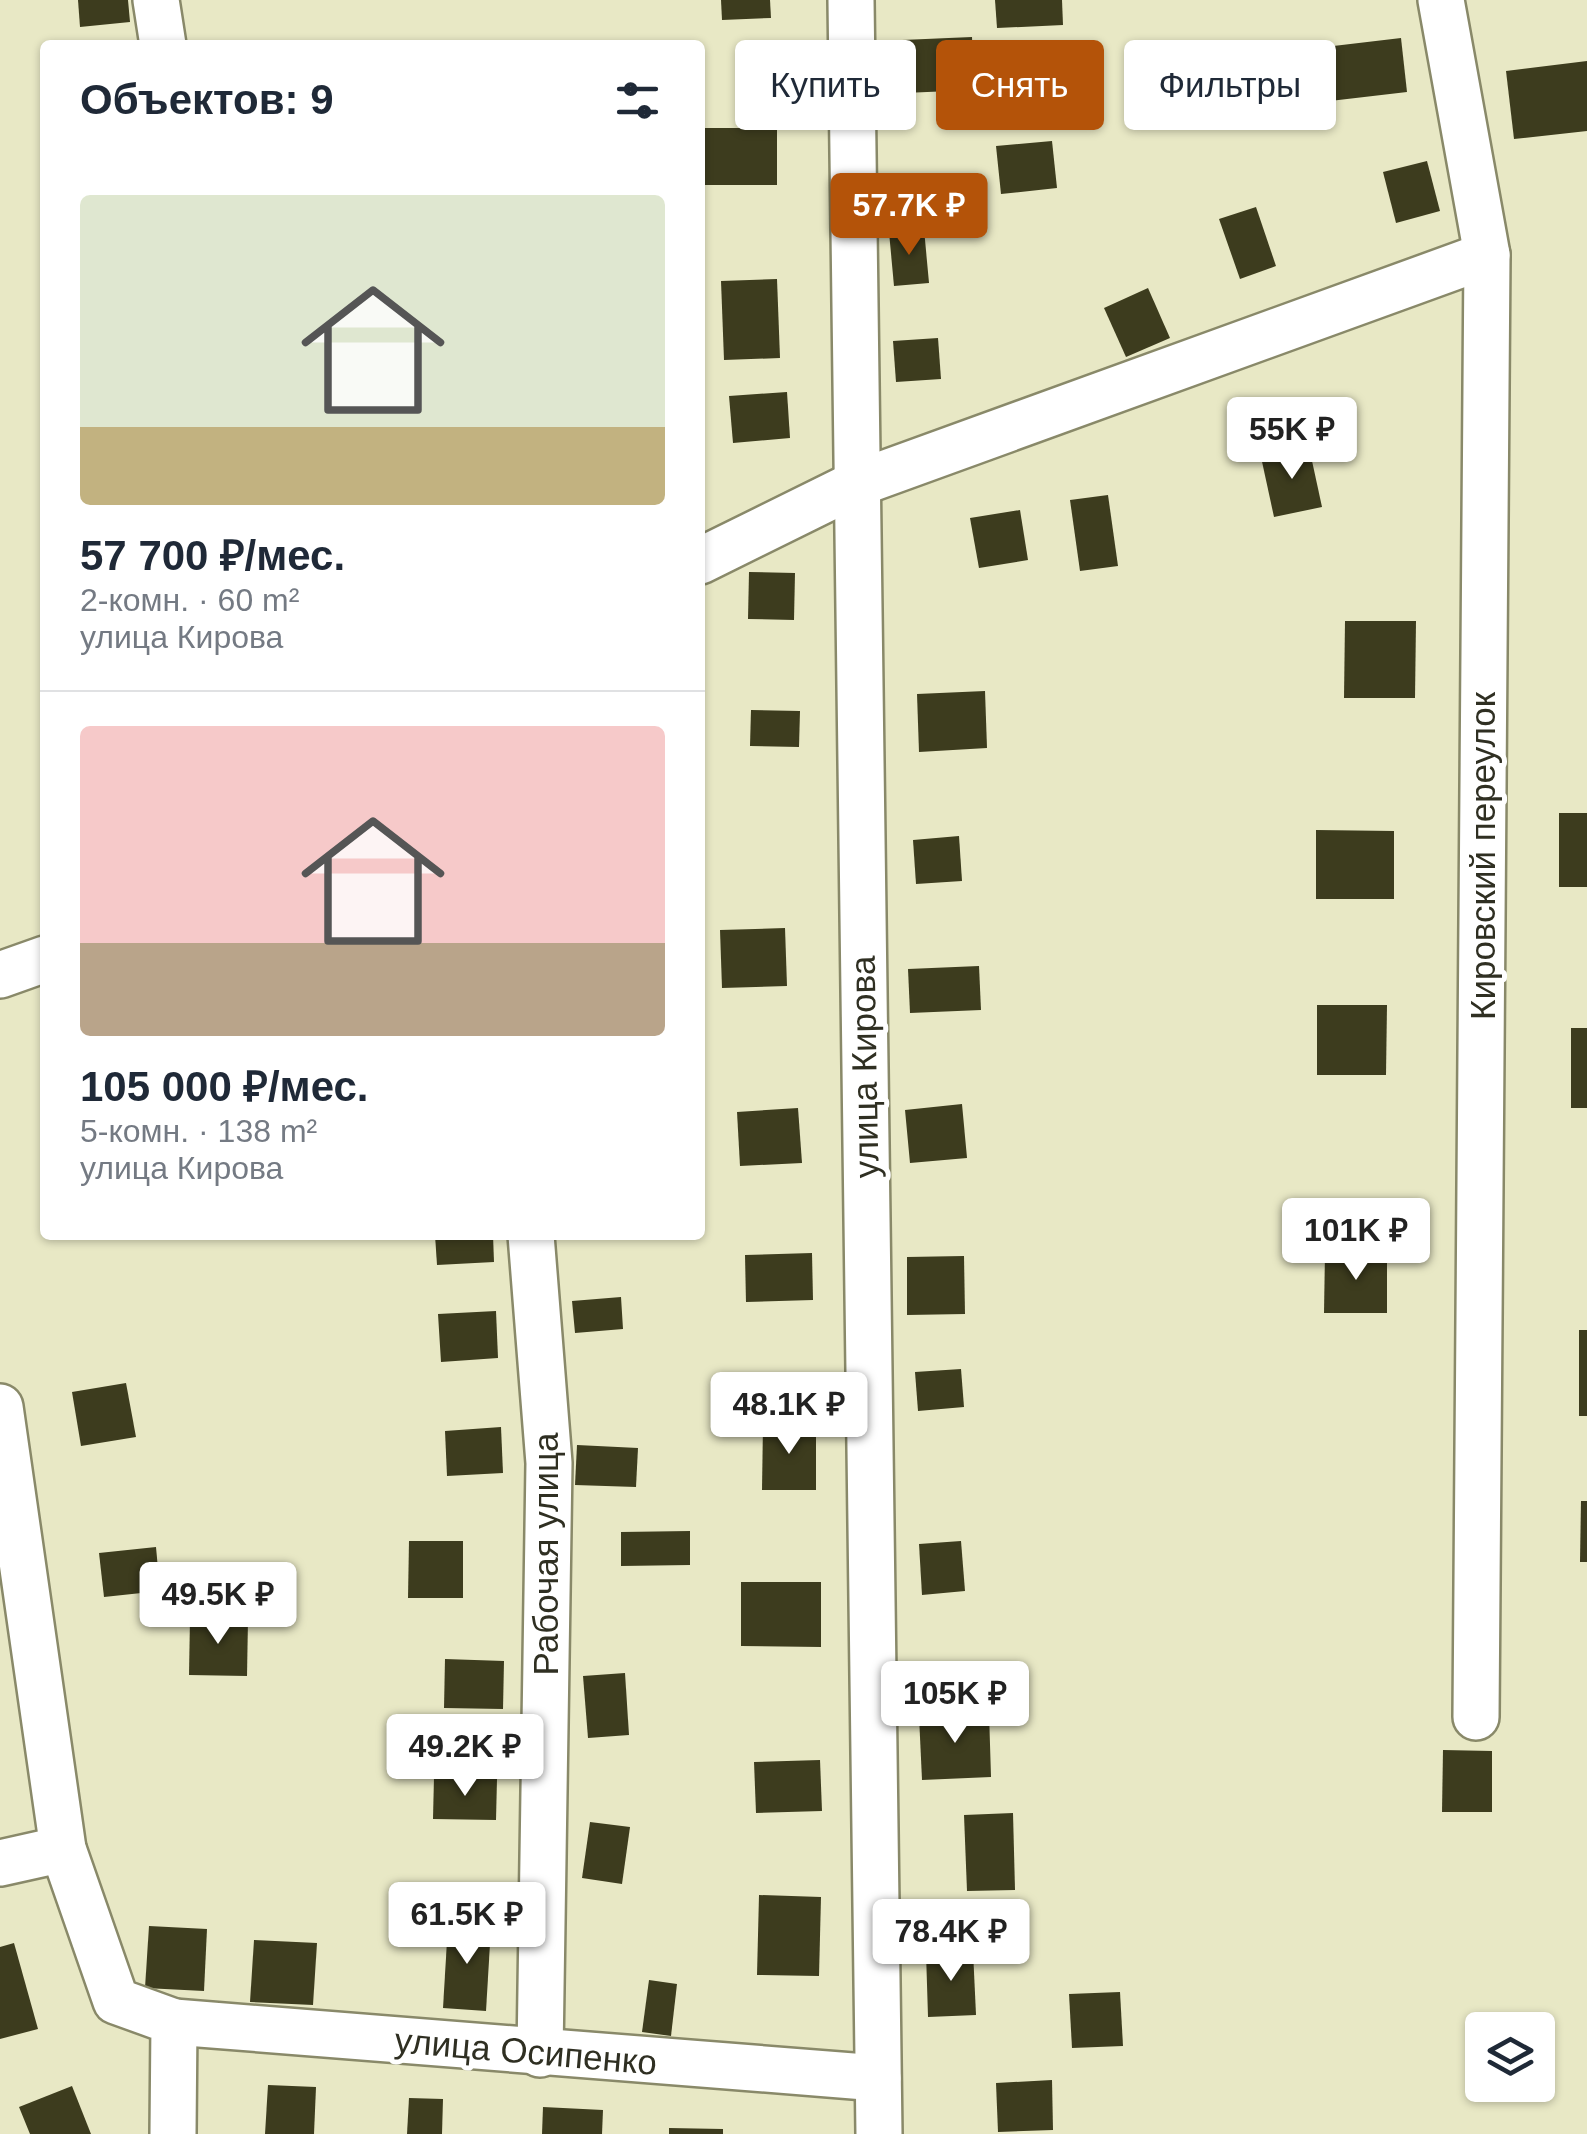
<!DOCTYPE html>
<html lang="ru">
<head>
<meta charset="utf-8">
<style>
	body { margin:0; font-family:Arial,sans-serif; background:#f6f6f7; color:#1f2937; height:100vh; display:flex; flex-direction:column; font-size:38px; white-space:nowrap }
	* { box-sizing:border-box; margin:0 }
	p { font-size:32px; color:#747a83 }
	.icon { flex:none; width:55px; height:55px; fill:none; stroke:currentColor; stroke-width:2; stroke-linecap:round; stroke-linejoin:round }
	.map { position:relative; flex:1; overflow:hidden }
	.panel { position:absolute; left:40px; top:40px; width:665px; height:1200px; display:flex; flex-direction:column; background:#fff; border-radius:10px; box-shadow:0 2px 8px #0004 }
	.panel>* { flex:none }
	.guide { position:absolute; left:735px; top:40px; width:700px; height:90px; display:flex; gap:20px }
	.controls { position:absolute; left:1465px; top:2012px; display:grid; gap:20px }
	.controls a { display:grid; place-items:center; width:90px; height:90px; border-radius:10px; background:#fff; box-shadow:0 2px 8px #0004; font-size:50px }
	.price { position:absolute; translate:-50% -85px; padding:0 22px; border-radius:10px; background:#fff; color:#222; font-size:32px; line-height:65px; filter:drop-shadow(0 2px 5px #0008) }
	.price::after { content:''; position:absolute; left:50%; top:60px; width:30px; height:22px; margin-left:-15px; background:inherit; clip-path:polygon(0 0,100% 0,50% 100%) }
	.price.active { background:#b45309; color:#fff }
	ul { padding:0; list-style:none }
	li { display:grid; align-content:center; gap:20px; height:530px; padding:0 40px }
	li+li { border-top:2px solid #e0e1e3 }
	li span { display:grid; place-items:center; height:310px; border-radius:10px; color:#555 }
	li>.icon { margin-inline-start:auto }
	span .icon { width:180px; height:180px; fill:#fffc; stroke-width:1 }
	li b { font-size:42px }
	h2 { display:flex; justify-content:space-between; align-items:center; height:120px; padding:0 40px; font-size:42px }
	.chip { padding:0 35px; border-radius:10px; background:#fff; box-shadow:0 2px 8px #0004; font-size:35px; line-height:90px }
	.chip.active { background:#b45309; color:#fff }
	.map>svg:first-child { display:block }
	.building { fill:#3d3c1e }
	.lines { fill:none; stroke-linecap:round; stroke-linejoin:round }
	.minor-casing { stroke:#898969; stroke-width:50 }
	.minor { stroke:#fff; stroke-width:45 }
	.labels { text-anchor:middle; dominant-baseline:central; stroke-width:10; stroke-linejoin:round; paint-order:stroke }
	.street-label { font-size:35px; fill:#2f2f22; stroke:#fff }
</style>
</head>
<body>
<div class="map">
<svg width="1587" height="2134" viewBox="0 0 1587 2134">
	<rect width="100%" height="100%" fill="#e8e8c5"/>
	<!-- building -->
	<g class="building">
		<path d="M78,0h50l2,22 -50,5z"/>
		<path d="M721,0h49l1,18 -49,2z"/>
		<path d="M995,0h67l1,25 -66,3z"/>
		<path d="M972,37l2,53 -70,3 -2,-53z"/>
		<path d="M1401,38l6,54 -77,9 -5,-54z"/>
		<path d="M1587,61v70l-73,8 -8,-68z"/>
		<rect x="700" y="128" width="77" height="57"/>
		<path d="M1052,141l5,47 -56,6 -5,-48z"/>
		<path d="M1427,161l13,50 -44,12 -13,-51z"/>
		<path d="M1256,207l20,59 -36,13 -21,-60z"/>
		<path d="M924,229l5,54 -35,3 -5,-54z"/>
		<path d="M777,279l3,79 -56,2 -3,-79z"/>
		<path d="M1148,288l22,50 -44,19 -22,-49z"/>
		<path d="M938,338l3,41 -45,3 -3,-41z"/>
		<path d="M787,392l3,46 -57,5 -4,-47z"/>
		<path d="M1309,447l13,60 -48,10 -13,-60z"/>
		<path d="M1108,495l10,71 -38,5 -10,-71z"/>
		<path d="M1020,510l8,50 -49,8 -9,-50z"/>
		<path d="M749,572l46,1 -1,47 -46,-1z"/>
		<path d="M1345,621h71l-1,77h-71z"/>
		<path d="M985,691l2,57 -68,4 -2,-58z"/>
		<path d="M751,710l49,1 -1,36 -49,-1z"/>
		<rect x="1559" y="813" width="28" height="74"/>
		<path d="M1316,830l78,1v68h-78z"/>
		<path d="M959,836l3,45 -46,3 -3,-44z"/>
		<path d="M785,928l2,58 -65,2 -2,-58z"/>
		<path d="M979,966l2,44 -71,3 -2,-44z"/>
		<path d="M1317,1005h70l-1,70h-69z"/>
		<rect x="1571" y="1028" width="16" height="80"/>
		<path d="M962,1104l5,54 -57,5 -5,-53z"/>
		<path d="M798,1108l4,55 -62,3 -3,-54z"/>
		<path d="M435,1235h58l1,27 -57,3z"/>
		<path d="M1325,1252h62v61h-63z"/>
		<path d="M812,1253l1,47 -67,2 -1,-47z"/>
		<path d="M964,1256l1,58 -58,1v-58z"/>
		<path d="M621,1297l2,32 -48,4 -3,-32z"/>
		<path d="M496,1311l2,47 -57,4 -3,-48z"/>
		<rect x="1579" y="1330" width="8" height="86"/>
		<path d="M961,1369l3,38 -46,4 -3,-39z"/>
		<path d="M126,1383l10,54 -55,9 -9,-54z"/>
		<path d="M763,1424l53,1v65h-54z"/>
		<path d="M501,1427l2,46 -56,3 -2,-45z"/>
		<path d="M577,1445l61,3 -2,39 -61,-2z"/>
		<path d="M1581,1501h6v61h-7z"/>
		<path d="M690,1531v34l-69,1v-34z"/>
		<path d="M409,1541h54v57h-55z"/>
		<path d="M961,1541l4,50 -43,4 -3,-51z"/>
		<path d="M156,1547l4,44 -56,6 -5,-44z"/>
		<path d="M741,1582h80v65l-80,-1z"/>
		<path d="M190,1618l58,1 -1,57 -58,-1z"/>
		<path d="M445,1659l59,2 -1,48 -59,-1z"/>
		<path d="M625,1673l4,62 -41,3 -5,-62z"/>
		<path d="M989,1713l2,64 -69,3 -3,-64z"/>
		<path d="M1443,1750l49,1v61h-50z"/>
		<path d="M820,1760l2,51 -66,2 -2,-51z"/>
		<path d="M434,1777l63,2 -1,41 -63,-1z"/>
		<path d="M1013,1813l2,77 -48,1 -3,-76z"/>
		<path d="M590,1822l40,5 -8,57 -40,-6z"/>
		<path d="M759,1895l62,2 -2,79 -62,-1z"/>
		<path d="M448,1924l43,3 -5,84 -43,-3z"/>
		<path d="M149,1926l58,3 -3,62 -59,-3z"/>
		<path d="M254,1940l63,3 -4,62 -63,-3z"/>
		<path d="M14,1943l24,86 -38,10v-92z"/>
		<path d="M973,1951l3,64 -48,2 -2,-64z"/>
		<path d="M649,1980l28,4 -6,52 -29,-4z"/>
		<path d="M1120,1992l3,54 -51,2 -3,-54z"/>
		<path d="M1052,2080l1,50 -55,2 -2,-49z"/>
		<path d="M268,2085l48,2 -2,47h-49z"/>
		<path d="M72,2086l19,48h-61l-11,-27z"/>
		<path d="M409,2098l34,1 -1,35h-35z"/>
		<path d="M543,2107l60,3 -1,24h-60z"/>
		<path d="M669,2128l54,1v5h-54z"/>
	</g>
	<g class="lines">
		<!-- minor casing -->
		<g class="minor-casing">
			<g id="minor">
				<path d="M156,0l7,45"/>
				<path d="M851,0l28,2134"/>
				<path d="M1441,0l46,255 -11,1462"/>
				<path d="M700,561l156,-77 631,-229"/>
				<path d="M0,975l45,-16"/>
				<path d="M531,1235l18,228 -9,591"/>
				<path d="M0,1407l63,442 53,152 58,21 -1,112"/>
				<path d="M0,1863l63,-14"/>
				<path d="M174,2022l704,56"/>
			</g>
		</g>
		<!-- minor -->
		<use href="#minor" class="minor"/>
	</g>
	<g class="labels">
		<!-- street labels -->
		<g class="street-label">
			<text transform="translate(1482 856) rotate(-90)">Кировский переулок</text>
			<text transform="translate(864 1067) rotate(-91)">улица Кирова</text>
			<text transform="translate(545 1554) rotate(-90)">Рабочая улица</text>
			<text transform="translate(526 2051) rotate(5)">улица Осипенко</text>
		</g>
	</g>
</svg>
<div class="controls">
<a><svg class="icon" aria-label="layers" viewBox="0 0 24 24"><path d="M12 4l9 5-9 5-9-5zM3 14l9 5 9-5"/></svg></a>
</div>
<b class="price active" style="left:909px;top:258px">57.7K ₽</b>
<b class="price" style="left:1292px;top:482px">55K ₽</b>
<b class="price" style="left:1356px;top:1283px">101K ₽</b>
<b class="price" style="left:789px;top:1457px">48.1K ₽</b>
<b class="price" style="left:218px;top:1647px">49.5K ₽</b>
<b class="price" style="left:955px;top:1746px">105K ₽</b>
<b class="price" style="left:465px;top:1799px">49.2K ₽</b>
<b class="price" style="left:467px;top:1967px">61.5K ₽</b>
<b class="price" style="left:951px;top:1984px">78.4K ₽</b>
<div class="guide">
<a class="chip">Купить</a>
<a class="chip active">Снять</a>
<a class="chip">Фильтры</a>
</div>
<section class="panel">
<h2>Объектов: 9<svg class="icon" aria-label="filters" viewBox="0 0 24 24"><path d="M4 7h16M4 17h16"/><circle cx="9" cy="7" r="2"/><circle cx="15" cy="17" r="2"/></svg></h2>
<ul>
<li><span style="background:linear-gradient(#dfe7d0 75%,#c2b280 0)"><svg class="icon" aria-label="home" viewBox="0 0 24 24"><path d="M3 11l9-7 9 7M6 9v11h12V9"/></svg></span><div><b>57 700 ₽/мес.</b><p>2-комн. · 60 m²</p><p>улица Кирова</p></div></li>
<li><span style="background:linear-gradient(#f6c9c9 70%,#b9a48a 0)"><svg class="icon" aria-label="home" viewBox="0 0 24 24"><path d="M3 11l9-7 9 7M6 9v11h12V9"/></svg></span><div><b>105 000 ₽/мес.</b><p>5-комн. · 138 m²</p><p>улица Кирова</p></div></li>
</ul>
</section>
</div>
</body>
</html>
